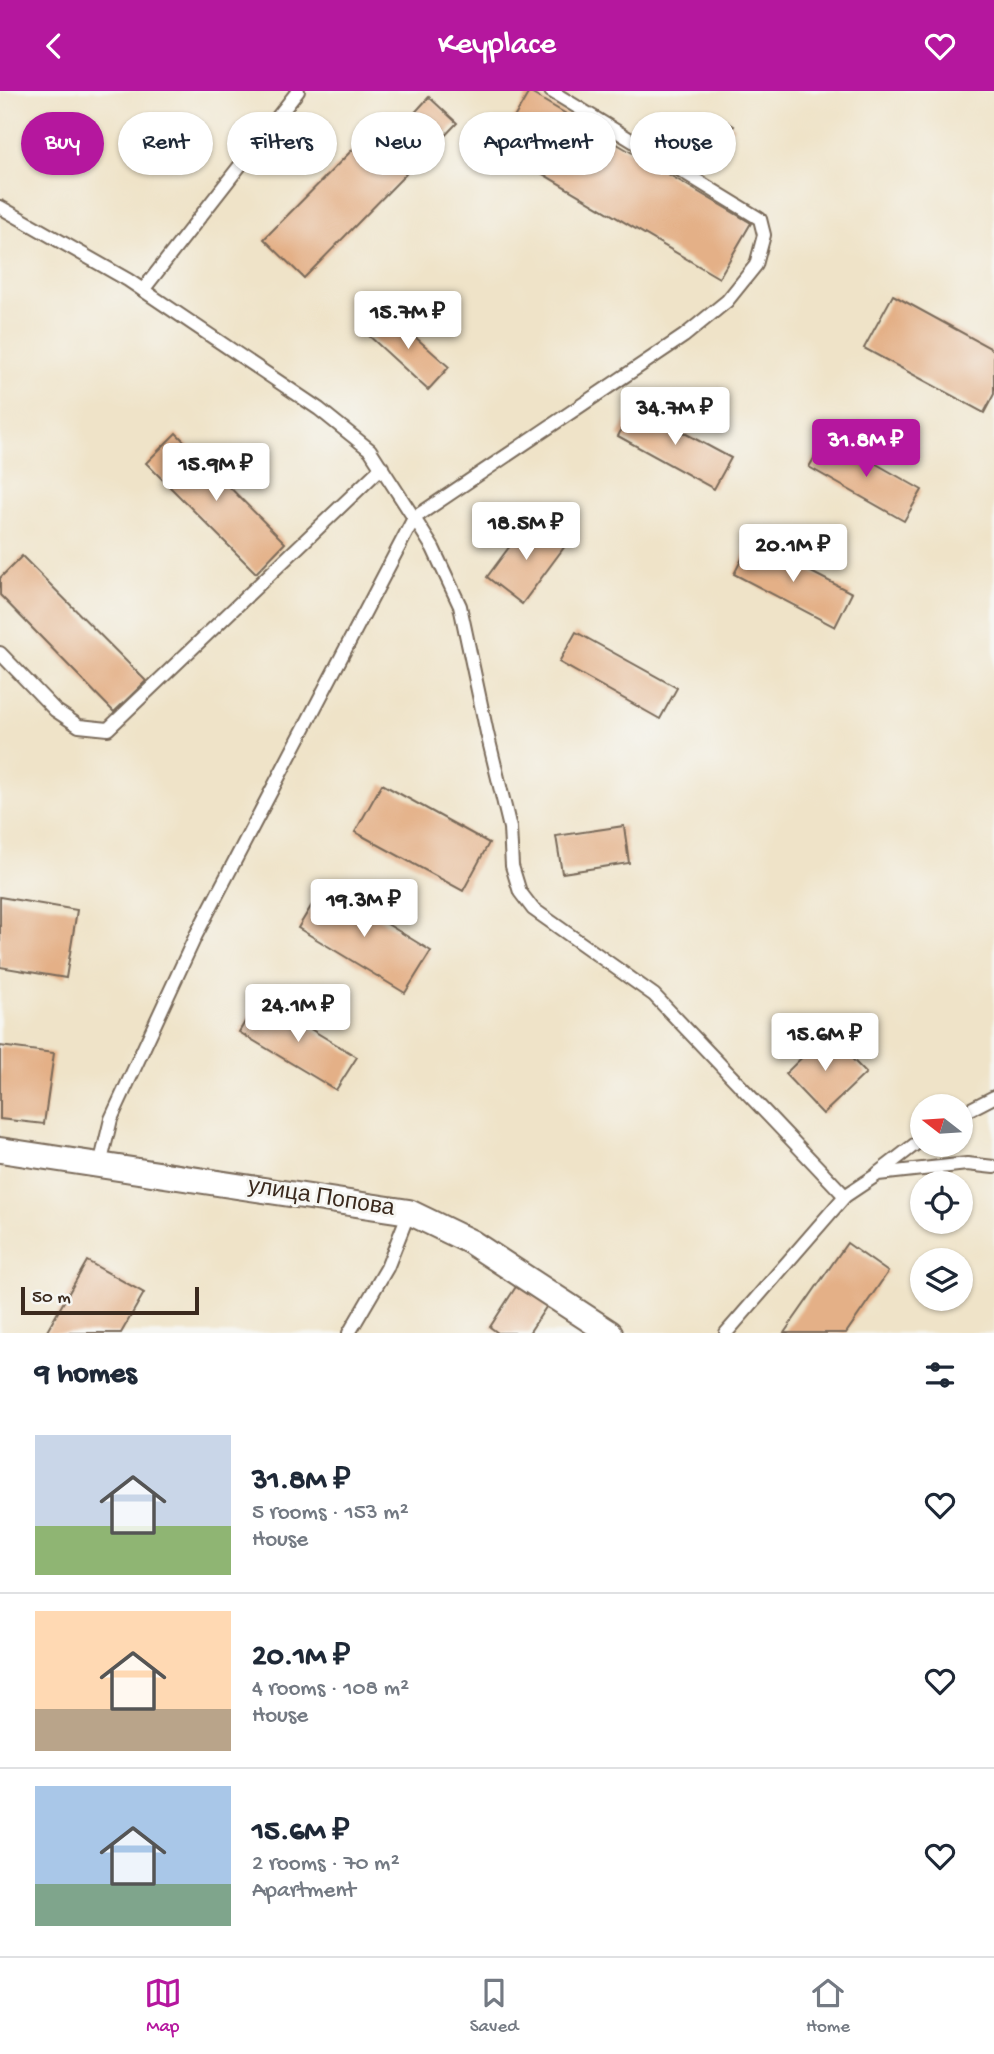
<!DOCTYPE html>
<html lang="en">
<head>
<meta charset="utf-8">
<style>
	body { margin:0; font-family:"Gochi Hand",sans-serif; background:#f6f6f7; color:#1f2937; height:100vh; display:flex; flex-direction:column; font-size:26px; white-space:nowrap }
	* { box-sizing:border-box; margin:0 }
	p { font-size:23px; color:#747a83 }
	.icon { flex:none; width:38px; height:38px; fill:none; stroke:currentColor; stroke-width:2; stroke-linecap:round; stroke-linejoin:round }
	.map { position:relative; height:1242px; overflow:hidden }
	.sheet { display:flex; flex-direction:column; background:#fff; flex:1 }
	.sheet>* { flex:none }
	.hud { position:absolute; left:21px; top:21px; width:952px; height:63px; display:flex; gap:14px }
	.needle { width:46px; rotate:287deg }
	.fabs { position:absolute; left:910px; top:1003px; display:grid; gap:14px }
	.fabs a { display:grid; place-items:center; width:63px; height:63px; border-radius:50%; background:#fff; box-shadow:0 2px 5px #0004; font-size:35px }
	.scale { position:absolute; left:21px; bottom:18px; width:178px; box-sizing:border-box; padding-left:7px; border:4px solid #3b2a1e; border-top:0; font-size:19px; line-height:24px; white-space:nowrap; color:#3b2a1e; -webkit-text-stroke:5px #f6f6f2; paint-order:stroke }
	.price { position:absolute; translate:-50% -60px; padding:0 16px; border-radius:7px; background:#fff; color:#222; font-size:23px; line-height:46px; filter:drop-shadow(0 2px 4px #0008) }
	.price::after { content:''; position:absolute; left:50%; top:42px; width:21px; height:16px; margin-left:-10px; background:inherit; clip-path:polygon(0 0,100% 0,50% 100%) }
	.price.current { background:#b5179e; color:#fff }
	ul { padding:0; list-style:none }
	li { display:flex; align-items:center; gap:21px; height:175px; padding:0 35px }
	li+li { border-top:2px solid #e0e1e3 }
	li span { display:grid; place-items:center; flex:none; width:196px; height:140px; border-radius:0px; color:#555 }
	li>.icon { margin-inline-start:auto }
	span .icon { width:84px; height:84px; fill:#fffc; stroke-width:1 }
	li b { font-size:30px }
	h2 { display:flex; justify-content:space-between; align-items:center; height:84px; padding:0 35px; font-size:30px }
	.chip { padding:0 24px; border-radius:32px; background:#fff; box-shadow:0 2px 5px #0004; font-size:24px; line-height:63px }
	.chip.current { background:#b5179e; color:#fff }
	header { display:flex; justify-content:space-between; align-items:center; height:91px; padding:0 35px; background:#b5179e; color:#fff; font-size:32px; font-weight:600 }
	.tab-bar { display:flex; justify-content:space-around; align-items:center; height:98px; border-top:2px solid #e0e1e3; background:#fff; font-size:19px; color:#747a83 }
	.tab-bar a { display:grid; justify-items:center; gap:4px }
	.tab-bar .current { color:#b5179e }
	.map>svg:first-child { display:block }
	.building { fill:#e4b087 }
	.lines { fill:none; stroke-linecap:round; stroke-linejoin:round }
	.service-casing { stroke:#7a6b5a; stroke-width:16 }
	.minor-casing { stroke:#7a6b5a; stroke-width:28 }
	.service { stroke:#fff; stroke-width:12 }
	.minor { stroke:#fff; stroke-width:24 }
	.labels { text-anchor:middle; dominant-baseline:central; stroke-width:6; stroke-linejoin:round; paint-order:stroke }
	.street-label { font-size:23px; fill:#3b2a1e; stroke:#f6f6f2 }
</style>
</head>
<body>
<header><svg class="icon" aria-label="back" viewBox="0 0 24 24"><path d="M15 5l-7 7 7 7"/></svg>Keyplace<svg class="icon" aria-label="heart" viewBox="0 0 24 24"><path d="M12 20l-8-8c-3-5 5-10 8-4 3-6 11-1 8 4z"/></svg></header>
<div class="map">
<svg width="994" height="1242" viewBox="0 0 994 1242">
	<rect width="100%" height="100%" fill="#f6f6f2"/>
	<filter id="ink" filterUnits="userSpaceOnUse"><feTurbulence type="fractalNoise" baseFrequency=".0143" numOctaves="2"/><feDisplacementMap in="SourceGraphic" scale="14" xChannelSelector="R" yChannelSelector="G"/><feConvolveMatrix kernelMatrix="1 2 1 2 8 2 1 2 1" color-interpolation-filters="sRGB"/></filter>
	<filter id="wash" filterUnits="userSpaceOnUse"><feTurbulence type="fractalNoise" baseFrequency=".00686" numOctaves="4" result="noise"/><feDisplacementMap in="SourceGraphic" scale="28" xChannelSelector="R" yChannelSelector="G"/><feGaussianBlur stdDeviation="1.57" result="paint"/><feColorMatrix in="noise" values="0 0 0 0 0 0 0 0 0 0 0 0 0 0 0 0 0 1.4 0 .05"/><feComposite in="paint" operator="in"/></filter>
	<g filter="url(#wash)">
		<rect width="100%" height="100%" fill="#efe3c8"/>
		<g id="blocks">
			<!-- building -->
			<g class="building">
				<path d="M529,1l222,131 -32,55 -222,-131z"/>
				<path d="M429,6l28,26 -19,20 -28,-25z"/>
				<path d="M711,21l23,14 -15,23 -23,-14z"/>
				<path d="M367,44l39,39 -102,104 -40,-39z"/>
				<path d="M893,204l101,55v44l-10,19 -120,-65z"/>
				<path d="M387,221l62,55 -21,23 -61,-56z"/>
				<path d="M634,315l97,52 -17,31 -96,-53z"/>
				<path d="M176,342l109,110 -29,30 -110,-110z"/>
				<path d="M827,345l95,54 -18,31 -95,-54z"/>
				<path d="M530,428l35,27 -43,58 -35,-27z"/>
				<path d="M751,450l101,52 -17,34 -101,-53z"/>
				<path d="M22,465l124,125 -32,31 -114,-117v-17z"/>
				<path d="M576,541l101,56 -17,31 -101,-57z"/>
				<path d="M382,693l107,59 -26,48 -108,-59z"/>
				<path d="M624,735l5,37 -67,10 -6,-37z"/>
				<path d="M324,794l107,66 -26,42 -107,-65z"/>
				<path d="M0,806l77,13 -11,68 -66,-11z"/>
				<path d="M259,907l98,59 -21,33 -97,-58z"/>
				<path d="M827,942l39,40 -43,41 -38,-40z"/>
				<path d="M0,955l54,7 -10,71 -44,-5z"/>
				<path d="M847,1152l41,29 -42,61h-62z"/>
				<path d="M87,1170l57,32 -23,40h-75z"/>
				<path d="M519,1191l31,19 -21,32h-31l-8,-6z"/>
			</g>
		</g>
	</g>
	<g filter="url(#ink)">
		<use href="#blocks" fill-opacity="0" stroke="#7a6b5a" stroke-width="2"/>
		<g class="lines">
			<!-- service casing -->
			<g class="service-casing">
				<g id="service">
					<path d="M551,0l209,128 4,16 -8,30 -29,36 -43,35 -270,182 19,30 27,58 27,127 23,95 2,38 8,26 13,17 121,86 191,201"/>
					<path d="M0,116l128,73 191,129 51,41 44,68 -218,417 -85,184 -11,46"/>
					<path d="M143,199l155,-199"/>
					<path d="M0,562l55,57 24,16 29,3 274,-262"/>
					<path d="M961,1023l33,-17"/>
					<path d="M878,1082l44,-34"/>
					<path d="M349,1242l38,-65 22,-56"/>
					<path d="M726,1242l119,-137 33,-22 89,-10 27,3"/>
				</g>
			</g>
			<!-- minor casing -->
			<g class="minor-casing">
				<path id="minor" d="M0,1059l409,62 62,30 139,91"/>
			</g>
			<!-- service -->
			<use href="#service" class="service"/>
			<!-- minor -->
			<use href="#minor" class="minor"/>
		</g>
	</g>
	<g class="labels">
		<!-- street labels -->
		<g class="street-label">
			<text transform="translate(321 1108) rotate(9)">улица Попова</text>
		</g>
	</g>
</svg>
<div class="fabs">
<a><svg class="needle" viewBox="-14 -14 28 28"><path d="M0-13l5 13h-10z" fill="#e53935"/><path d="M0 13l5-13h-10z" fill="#747a83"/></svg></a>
<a><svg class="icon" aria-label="locate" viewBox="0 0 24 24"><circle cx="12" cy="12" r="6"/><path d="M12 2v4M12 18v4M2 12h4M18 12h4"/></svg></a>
<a><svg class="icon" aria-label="layers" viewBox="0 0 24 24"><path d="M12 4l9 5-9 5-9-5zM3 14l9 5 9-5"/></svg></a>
</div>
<div class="scale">50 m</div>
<b class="price" style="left:408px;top:260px">15.7M ₽</b>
<b class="price" style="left:675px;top:356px">34.7M ₽</b>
<b class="price current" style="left:866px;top:388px">31.8M ₽</b>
<b class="price" style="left:216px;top:412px">15.9M ₽</b>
<b class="price" style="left:526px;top:471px">18.5M ₽</b>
<b class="price" style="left:793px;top:493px">20.1M ₽</b>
<b class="price" style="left:364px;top:848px">19.3M ₽</b>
<b class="price" style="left:298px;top:953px">24.1M ₽</b>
<b class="price" style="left:825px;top:982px">15.6M ₽</b>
<div class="hud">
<a class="chip current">Buy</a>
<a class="chip">Rent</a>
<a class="chip">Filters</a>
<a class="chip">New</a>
<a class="chip">Apartment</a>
<a class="chip">House</a>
</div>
</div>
<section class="sheet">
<h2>9 homes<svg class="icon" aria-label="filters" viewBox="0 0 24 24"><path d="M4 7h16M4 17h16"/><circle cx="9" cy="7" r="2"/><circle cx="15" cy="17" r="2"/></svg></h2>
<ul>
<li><span style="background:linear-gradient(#c9d6e8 65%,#8fb573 0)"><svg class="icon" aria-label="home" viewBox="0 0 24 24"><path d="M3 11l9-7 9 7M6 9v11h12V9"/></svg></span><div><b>31.8M ₽</b><p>5 rooms · 153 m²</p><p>House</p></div><svg class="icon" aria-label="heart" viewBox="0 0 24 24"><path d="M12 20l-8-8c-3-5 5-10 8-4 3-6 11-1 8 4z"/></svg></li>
<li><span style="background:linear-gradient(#ffd9b3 70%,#b9a48a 0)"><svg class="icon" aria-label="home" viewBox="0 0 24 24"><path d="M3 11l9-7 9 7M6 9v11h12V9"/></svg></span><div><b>20.1M ₽</b><p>4 rooms · 108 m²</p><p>House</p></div><svg class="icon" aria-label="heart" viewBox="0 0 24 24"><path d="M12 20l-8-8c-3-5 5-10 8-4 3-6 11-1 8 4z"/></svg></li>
<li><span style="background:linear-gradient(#a9c7e8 70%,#7fa58c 0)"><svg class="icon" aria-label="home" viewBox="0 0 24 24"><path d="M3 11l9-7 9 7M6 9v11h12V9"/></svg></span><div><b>15.6M ₽</b><p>2 rooms · 70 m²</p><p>Apartment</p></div><svg class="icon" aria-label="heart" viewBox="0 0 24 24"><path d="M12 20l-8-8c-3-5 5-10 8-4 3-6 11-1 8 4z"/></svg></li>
</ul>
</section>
<nav class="tab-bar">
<a class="current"><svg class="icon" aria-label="map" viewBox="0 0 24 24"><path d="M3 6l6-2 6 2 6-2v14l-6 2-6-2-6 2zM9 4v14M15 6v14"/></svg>Map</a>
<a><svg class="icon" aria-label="saved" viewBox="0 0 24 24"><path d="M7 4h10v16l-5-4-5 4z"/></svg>Saved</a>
<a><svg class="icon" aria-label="home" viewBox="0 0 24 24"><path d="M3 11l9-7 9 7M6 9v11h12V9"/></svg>Home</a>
</nav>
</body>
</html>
